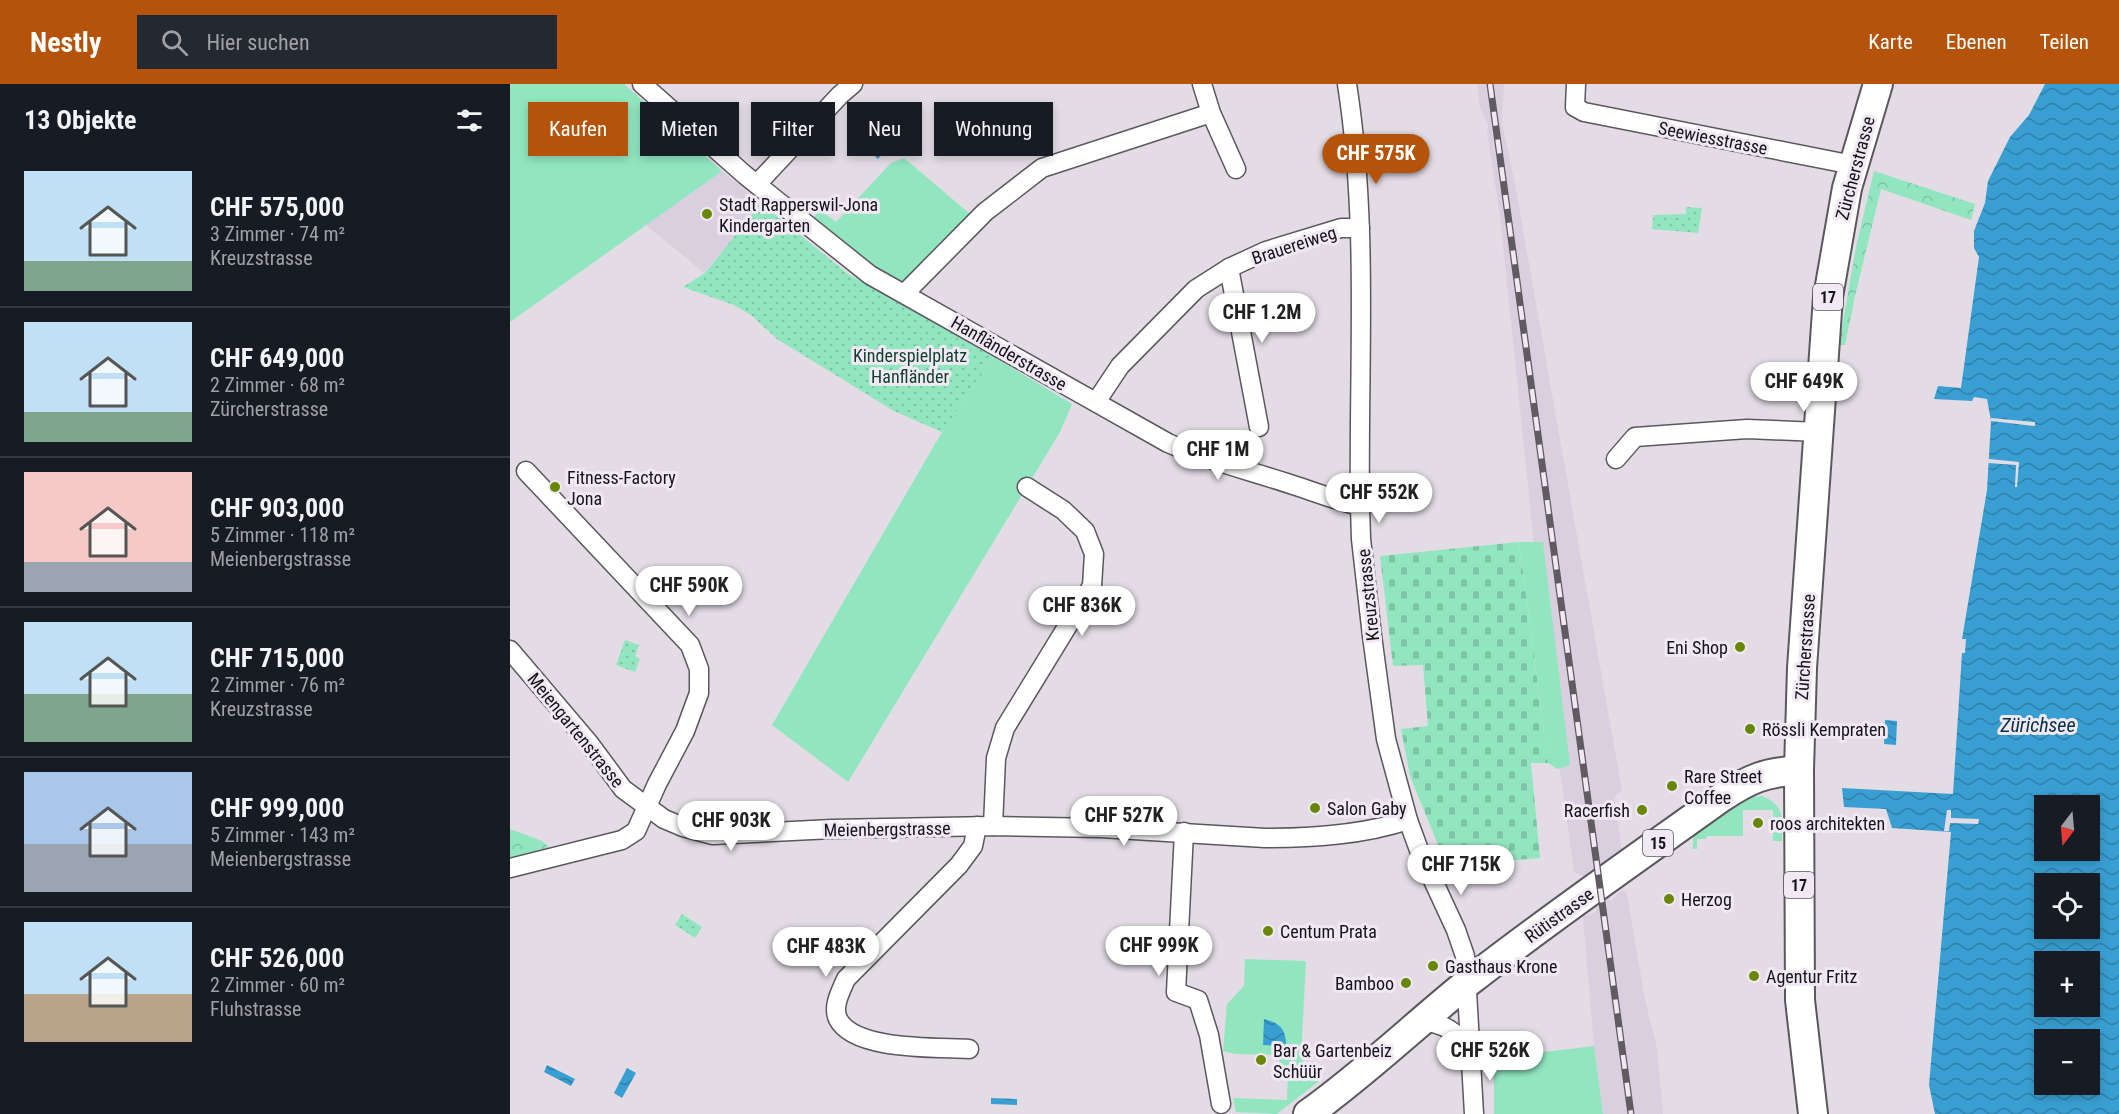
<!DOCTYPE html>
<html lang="de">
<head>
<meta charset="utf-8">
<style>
	body { margin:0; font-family:"Roboto Condensed",sans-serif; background:#242831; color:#f1f3f6; height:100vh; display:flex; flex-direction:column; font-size:22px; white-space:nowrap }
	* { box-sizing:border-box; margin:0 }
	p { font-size:20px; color:#9ea1a6 }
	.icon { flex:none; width:33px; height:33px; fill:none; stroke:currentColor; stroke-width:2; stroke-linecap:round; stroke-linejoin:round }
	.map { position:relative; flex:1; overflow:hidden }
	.side { display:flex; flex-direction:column; background:#171b24; width:510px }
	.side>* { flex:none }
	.banner { position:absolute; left:18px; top:18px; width:570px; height:54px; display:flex; gap:12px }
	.needle { width:39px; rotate:196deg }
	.tools { position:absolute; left:1524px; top:711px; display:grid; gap:12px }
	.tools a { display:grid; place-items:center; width:66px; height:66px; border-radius:0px; background:#171b24; box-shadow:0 3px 9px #0003; font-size:30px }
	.price { position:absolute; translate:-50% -51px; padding:0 14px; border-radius:21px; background:#fff; color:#222; font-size:20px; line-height:39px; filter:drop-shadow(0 2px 3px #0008) }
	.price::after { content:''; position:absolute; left:50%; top:36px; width:18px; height:14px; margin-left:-9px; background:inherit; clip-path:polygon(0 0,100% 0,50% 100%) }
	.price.active { background:#b45309; color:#fff }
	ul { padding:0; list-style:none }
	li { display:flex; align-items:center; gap:18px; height:150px; padding:0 24px }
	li+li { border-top:2px solid #363941 }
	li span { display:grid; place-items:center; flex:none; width:168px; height:120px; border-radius:0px; color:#555 }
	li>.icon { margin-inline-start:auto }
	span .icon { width:72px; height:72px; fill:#fffc; stroke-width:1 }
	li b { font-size:26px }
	h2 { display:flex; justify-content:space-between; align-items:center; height:72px; padding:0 24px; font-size:26px }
	.tag { padding:0 21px; border-radius:0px; background:#171b24; box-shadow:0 3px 9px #0003; font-size:21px; line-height:54px }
	.tag.active { background:#b45309; color:#fff }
	header { display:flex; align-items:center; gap:36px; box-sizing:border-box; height:84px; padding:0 30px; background:#b45309; color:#fff }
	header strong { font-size:28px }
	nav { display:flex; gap:33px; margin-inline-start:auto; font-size:21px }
	.search { width:420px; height:54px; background:#242831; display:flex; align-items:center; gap:15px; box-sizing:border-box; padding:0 21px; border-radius:0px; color:#9ea1a6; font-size:22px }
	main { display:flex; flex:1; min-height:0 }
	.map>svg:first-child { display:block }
	.built { fill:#dacfde }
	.green { fill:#91e6c0 }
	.forest { fill:url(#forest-crowns) }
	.cemetery { fill:url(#cemetery-stones) }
	.park { fill:url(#park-dots) }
	.water { fill:url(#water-waves); fill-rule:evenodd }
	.pier { fill:#e3dce5 }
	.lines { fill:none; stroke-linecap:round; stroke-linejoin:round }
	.street-casing { stroke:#5c575f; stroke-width:21 }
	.primary-casing { stroke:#5c575f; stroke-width:32 }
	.street { stroke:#fff; stroke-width:18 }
	.primary { stroke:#fff; stroke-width:28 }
	.rail-casing { stroke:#5f5b61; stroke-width:7 }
	.rail { stroke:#f0e9f3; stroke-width:4.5; stroke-dasharray:14; stroke-linecap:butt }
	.poi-dot { fill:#688805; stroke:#f0e9f3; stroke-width:2 }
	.labels { text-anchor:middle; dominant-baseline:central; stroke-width:6; stroke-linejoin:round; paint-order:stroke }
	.shield { fill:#f0e9f3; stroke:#58545a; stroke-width:1.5 }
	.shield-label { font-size:16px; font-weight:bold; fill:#171418 }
	.street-label { font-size:18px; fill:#171418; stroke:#f0e9f3 }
	.poi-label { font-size:18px; fill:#171418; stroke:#f0e9f3; text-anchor:start }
	.park-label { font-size:18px; fill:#103f2d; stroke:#f0e9f3 }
	.water-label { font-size:20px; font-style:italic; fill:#023045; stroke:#f0e9f3 }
</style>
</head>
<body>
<header>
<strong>Nestly</strong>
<div class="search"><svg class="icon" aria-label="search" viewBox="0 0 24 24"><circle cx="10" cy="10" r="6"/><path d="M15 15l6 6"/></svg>Hier suchen</div>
<nav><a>Karte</a><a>Ebenen</a><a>Teilen</a></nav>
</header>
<main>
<section class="side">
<h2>13 Objekte<svg class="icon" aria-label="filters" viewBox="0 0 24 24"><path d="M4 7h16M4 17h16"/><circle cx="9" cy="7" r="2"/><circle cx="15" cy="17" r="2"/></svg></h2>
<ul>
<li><span style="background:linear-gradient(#bfe0f5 75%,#7fa58c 0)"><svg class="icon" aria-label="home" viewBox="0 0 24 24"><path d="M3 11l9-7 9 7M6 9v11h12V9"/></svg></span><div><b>CHF 575,000</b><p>3 Zimmer · 74 m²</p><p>Kreuzstrasse</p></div></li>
<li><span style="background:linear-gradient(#bfe0f5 75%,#7fa58c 0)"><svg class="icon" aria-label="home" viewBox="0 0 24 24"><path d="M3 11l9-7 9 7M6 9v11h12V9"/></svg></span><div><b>CHF 649,000</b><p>2 Zimmer · 68 m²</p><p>Zürcherstrasse</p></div></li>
<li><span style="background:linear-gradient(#f6c9c9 75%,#9aa5b1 0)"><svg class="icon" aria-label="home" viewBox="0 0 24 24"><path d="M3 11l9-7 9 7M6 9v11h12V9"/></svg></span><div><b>CHF 903,000</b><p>5 Zimmer · 118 m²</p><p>Meienbergstrasse</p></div></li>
<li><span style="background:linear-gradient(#bfe0f5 60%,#7fa58c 0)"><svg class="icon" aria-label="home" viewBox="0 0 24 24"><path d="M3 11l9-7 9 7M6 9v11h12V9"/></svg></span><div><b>CHF 715,000</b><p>2 Zimmer · 76 m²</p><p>Kreuzstrasse</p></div></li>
<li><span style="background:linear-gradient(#a9c7e8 60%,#9aa5b1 0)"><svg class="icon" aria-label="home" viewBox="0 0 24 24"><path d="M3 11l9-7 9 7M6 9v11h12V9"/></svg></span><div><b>CHF 999,000</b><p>5 Zimmer · 143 m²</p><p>Meienbergstrasse</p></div></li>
<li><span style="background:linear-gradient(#bfe0f5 60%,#b9a48a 0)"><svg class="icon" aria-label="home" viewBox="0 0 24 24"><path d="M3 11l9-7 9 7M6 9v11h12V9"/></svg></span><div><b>CHF 526,000</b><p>2 Zimmer · 60 m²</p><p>Fluhstrasse</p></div></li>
</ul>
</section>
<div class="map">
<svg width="1609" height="1030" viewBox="0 0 1609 1030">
	<defs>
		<pattern id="forest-crowns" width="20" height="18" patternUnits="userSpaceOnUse" patternTransform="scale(1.5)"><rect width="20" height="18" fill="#91e6c0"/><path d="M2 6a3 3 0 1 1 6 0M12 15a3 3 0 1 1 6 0" fill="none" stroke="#7cc4a4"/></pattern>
		<pattern id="cemetery-stones" width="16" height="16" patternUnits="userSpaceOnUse" patternTransform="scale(1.5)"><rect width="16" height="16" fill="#91e6c0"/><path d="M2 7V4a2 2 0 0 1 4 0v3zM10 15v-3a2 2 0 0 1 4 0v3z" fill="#7cc4a4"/></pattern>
		<pattern id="park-dots" width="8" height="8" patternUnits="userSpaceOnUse" patternTransform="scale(1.5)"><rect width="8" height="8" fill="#91e6c0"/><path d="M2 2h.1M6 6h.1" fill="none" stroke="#7cc4a4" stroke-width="1.8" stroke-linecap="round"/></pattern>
		<pattern id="water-waves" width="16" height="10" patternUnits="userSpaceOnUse" patternTransform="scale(1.5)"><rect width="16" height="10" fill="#399fd2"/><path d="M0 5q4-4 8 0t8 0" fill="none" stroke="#2f80a9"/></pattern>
	</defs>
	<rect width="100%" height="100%" fill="#e3dce5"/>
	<!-- built -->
	<g class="built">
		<path d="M967,0h27l-2,39 13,61 107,607 -8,6 9,61 -18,12 4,26 1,6 12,-13 5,5 18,106 12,48 6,66h-60l-9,-68 -11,-129 13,-5 -6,-32 -16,-8 -24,-174 -50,-482 -13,-83 1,-8 -8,-18z"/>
		<path d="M212,87l39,32 -57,70 -58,-48z"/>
	</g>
	<!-- green -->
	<g class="green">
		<path d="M0,0h114l98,87 -212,151z"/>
		<path d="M394,74l66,56 -62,66 -11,1 -16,-9 -70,-52 9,-10 16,12 55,-59z"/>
		<path d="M484,273l78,47 -12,28 -212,350 -76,-57 170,-293z"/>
		<path d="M1009,458h24l27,223 -13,4 -9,-6z"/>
		<path d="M1252,712c24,10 20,23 20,45h-9v-31h-30v26h-36l-1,3h-9v10h-4v-13l53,-36 7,-3z"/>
		<path d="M735,875l61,2 -5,96 6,12 12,12 -42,33 -41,-2 -3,-14 54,2 1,-29 -9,-1v-15l-44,-1 -12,-3 4,-47 17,-18z"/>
		<path d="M1084,962l9,68h-109v-56z"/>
	</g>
	<!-- forest -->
	<g class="forest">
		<path d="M1364,87l101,33 -4,16 -90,-31 -26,107 -10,49h-6l17,-98z"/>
		<path d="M0,745l32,12 15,14 -47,13z"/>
	</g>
	<!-- cemetery -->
	<path class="cemetery" d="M1009,458l29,221h-17l9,95 -93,9 -37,-91 -9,-47 27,-3 -5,-61 -30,1 -13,-110z"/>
	<!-- park -->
	<g class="park">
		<path d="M251,119l87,71 146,83 -52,75 -48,-21 -117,-72 -26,-24 -17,-10 -51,-18 22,-14z"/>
		<path d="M1176,123l16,1 -4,25 -46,-4 1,-14 33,-1z"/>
		<path d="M115,556l14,5 -4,11 5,3 -5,13 -19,-7z"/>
		<path d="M172,830l20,13 -7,11 -20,-13z"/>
	</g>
	<!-- water -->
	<g class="water">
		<path d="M1535,0h74v1030h-184l-6,-29 22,-253 -59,-4 -6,-19 -42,-2 -2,-19 111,6 9,-141h3l1,-14h-4l25,-149 4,-69 -4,-22 -13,-2 -2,4 -38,-2 4,-13 23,2 18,-131 -5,-9v-17l11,-28 3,-22 22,-44 19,-22zM1534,722h46v44h-46zM1534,800h46v44h-46zM1534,878h46v44h-46zM1534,956h46v44h-46z"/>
		<path d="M359,50l17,16 -8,9 -18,-17z"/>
		<path d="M1375,636l12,1 -1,24 -12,-1z"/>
		<path d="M754,935c17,4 22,11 22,27l-23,-1z"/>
		<path d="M37,981l28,14 -4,7 -27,-14z"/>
		<path d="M117,984l9,5 -14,25 -8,-5z"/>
		<path d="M481,1014l26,1v6l-26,-1z"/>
	</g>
	<!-- pier -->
	<g class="pier">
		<path d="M1481,334l44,4v4l-44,-5z"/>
		<path d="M1479,375l30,3 -2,25h-2l1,-22 -28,-2z"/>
		<path d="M1437,726h4v8l28,1 -1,5 -28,-1 -1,8h-5z"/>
	</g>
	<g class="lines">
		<!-- street casing -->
		<g class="street-casing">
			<g id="street">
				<path d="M132,0l103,91 125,100 298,168c41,18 83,28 125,42 22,7 44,16 67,21"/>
				<path d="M692,0l9,29 25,56"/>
				<path d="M837,0c22,140 11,281 13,422l1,33 11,97 14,103 22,81 11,30 37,80 9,26 9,158"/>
				<path d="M1066,0l-1,23 9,5 269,53"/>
				<path d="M247,100l83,-89 13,-11"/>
				<path d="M719,184l30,159"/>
				<path d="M395,209l80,-81 57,-44 169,-55"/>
				<path d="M586,318l24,-36 76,-77 33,-21 37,-17 75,-23h19"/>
				<path d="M1106,375l19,-22 112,-8 72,3"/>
				<path d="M0,566l79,93 34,46 41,30 19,8 30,8 119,-6 161,-3 108,2 164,10c48,0 98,-3 143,-18"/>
				<path d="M483,742l3,-68 9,-30 87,-142 2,-32 -9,-23 -22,-21 -36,-23"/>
				<path d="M674,748l-8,160 22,8 11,35 12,69"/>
				<path d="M0,784l112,-28 14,-9 21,-47 28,-53 14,-38v-24l-9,-24 -164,-174"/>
				<path d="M911,937c23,2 36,11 50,30"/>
				<path d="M459,965c-31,-2 -115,2 -131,-30 -6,-13 3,-28 8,-40l113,-114 14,-19 4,-20"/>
			</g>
		</g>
		<!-- primary casing -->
		<g class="primary-casing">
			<g id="primary">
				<path d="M798,1030c56,-40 106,-88 159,-131 83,-65 170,-125 255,-186 29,-19 42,-24 77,-27"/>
				<path d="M1303,1030l-13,-114 -1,-230 3,-102 26,-371 19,-109 31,-104"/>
			</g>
		</g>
		<!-- street -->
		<use href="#street" class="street"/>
		<!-- primary -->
		<use href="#primary" class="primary"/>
		<!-- rail casing -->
		<g class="rail-casing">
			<path id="rail" d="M980,0l141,1030"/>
		</g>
		<!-- rail -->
		<use href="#rail" class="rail"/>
	</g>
	<!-- markers -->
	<g class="poi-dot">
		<circle cx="197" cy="130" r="6"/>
		<circle cx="45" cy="403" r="6"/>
		<circle cx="1230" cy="563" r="6"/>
		<circle cx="1240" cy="645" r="6"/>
		<circle cx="1162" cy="702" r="6"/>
		<circle cx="805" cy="724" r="6"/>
		<circle cx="1132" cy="726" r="6"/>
		<circle cx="1248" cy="739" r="6"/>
		<circle cx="1159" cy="815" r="6"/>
		<circle cx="758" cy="847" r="6"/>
		<circle cx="923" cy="882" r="6"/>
		<circle cx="1244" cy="892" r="6"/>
		<circle cx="896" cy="899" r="6"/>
		<circle cx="751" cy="976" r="6"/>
	</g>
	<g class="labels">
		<!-- shield labels -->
		<g class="shield">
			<rect x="1303" y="200" width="30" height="26" rx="4.5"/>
			<rect x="1133" y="746" width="30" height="26" rx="4.5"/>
			<rect x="1274" y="788" width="30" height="26" rx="4.5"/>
		</g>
		<g class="shield-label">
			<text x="1318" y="213">17</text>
			<text x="1148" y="759">15</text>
			<text x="1289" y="801">17</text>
		</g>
		<!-- street labels -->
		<g class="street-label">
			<text transform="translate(1203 54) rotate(11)">Seewiesstrasse</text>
			<text transform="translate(1345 84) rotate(-75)">Zürcherstrasse</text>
			<text transform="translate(784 161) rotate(-18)">Brauereiweg</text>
			<text transform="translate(499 269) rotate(30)">Hanfländerstrasse</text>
			<text transform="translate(858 511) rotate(-96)">Kreuzstrasse</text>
			<text transform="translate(1295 563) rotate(-86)">Zürcherstrasse</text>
			<text transform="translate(66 646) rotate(51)">Meiengartenstrasse</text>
			<text transform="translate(377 745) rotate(-1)">Meienbergstrasse</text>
			<text transform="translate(1049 831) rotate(-36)">Rütistrasse</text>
		</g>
		<!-- poi labels -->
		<g class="poi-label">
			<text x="209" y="120">Stadt Rapperswil-Jona<tspan x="209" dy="21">Kindergarten</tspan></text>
			<text x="57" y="393">Fitness-Factory<tspan x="57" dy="21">Jona</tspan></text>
			<text x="1218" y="563" text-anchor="end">Eni Shop</text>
			<text x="1252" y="645">Rössli Kempraten</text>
			<text x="1174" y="692">Rare Street<tspan x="1174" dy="21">Coffee</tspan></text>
			<text x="817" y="724">Salon Gaby</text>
			<text x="1120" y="726" text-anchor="end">Racerfish</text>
			<text x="1260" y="739">roos architekten</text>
			<text x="1171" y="815">Herzog</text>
			<text x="770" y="847">Centum Prata</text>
			<text x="935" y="882">Gasthaus Krone</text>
			<text x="1256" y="892">Agentur Fritz</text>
			<text x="884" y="899" text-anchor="end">Bamboo</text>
			<text x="763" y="966">Bar &amp; Gartenbeiz<tspan x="763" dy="21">Schüür</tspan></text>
		</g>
		<!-- park labels -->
		<g class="park-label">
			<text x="400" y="271">Kinderspielplatz<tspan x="400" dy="21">Hanfländer</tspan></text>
		</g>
		<!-- water labels -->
		<g class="water-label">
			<text x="1528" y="641">Zürichsee</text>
		</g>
	</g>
</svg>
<div class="tools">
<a><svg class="needle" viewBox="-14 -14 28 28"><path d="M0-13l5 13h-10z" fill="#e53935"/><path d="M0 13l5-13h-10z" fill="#9ea1a6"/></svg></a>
<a><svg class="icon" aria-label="locate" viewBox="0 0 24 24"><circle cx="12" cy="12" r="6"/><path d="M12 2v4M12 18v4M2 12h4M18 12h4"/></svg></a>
<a>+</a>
<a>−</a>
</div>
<b class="price active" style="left:866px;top:101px">CHF 575K</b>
<b class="price" style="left:752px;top:260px">CHF 1.2M</b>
<b class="price" style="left:1294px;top:329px">CHF 649K</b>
<b class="price" style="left:708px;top:397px">CHF 1M</b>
<b class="price" style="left:869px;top:440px">CHF 552K</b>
<b class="price" style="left:179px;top:533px">CHF 590K</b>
<b class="price" style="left:572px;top:553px">CHF 836K</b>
<b class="price" style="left:614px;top:763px">CHF 527K</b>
<b class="price" style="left:221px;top:768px">CHF 903K</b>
<b class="price" style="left:951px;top:812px">CHF 715K</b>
<b class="price" style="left:649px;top:893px">CHF 999K</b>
<b class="price" style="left:316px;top:894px">CHF 483K</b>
<b class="price" style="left:980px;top:998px">CHF 526K</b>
<div class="banner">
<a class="tag active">Kaufen</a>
<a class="tag">Mieten</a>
<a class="tag">Filter</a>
<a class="tag">Neu</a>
<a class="tag">Wohnung</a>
</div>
</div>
</main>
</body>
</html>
